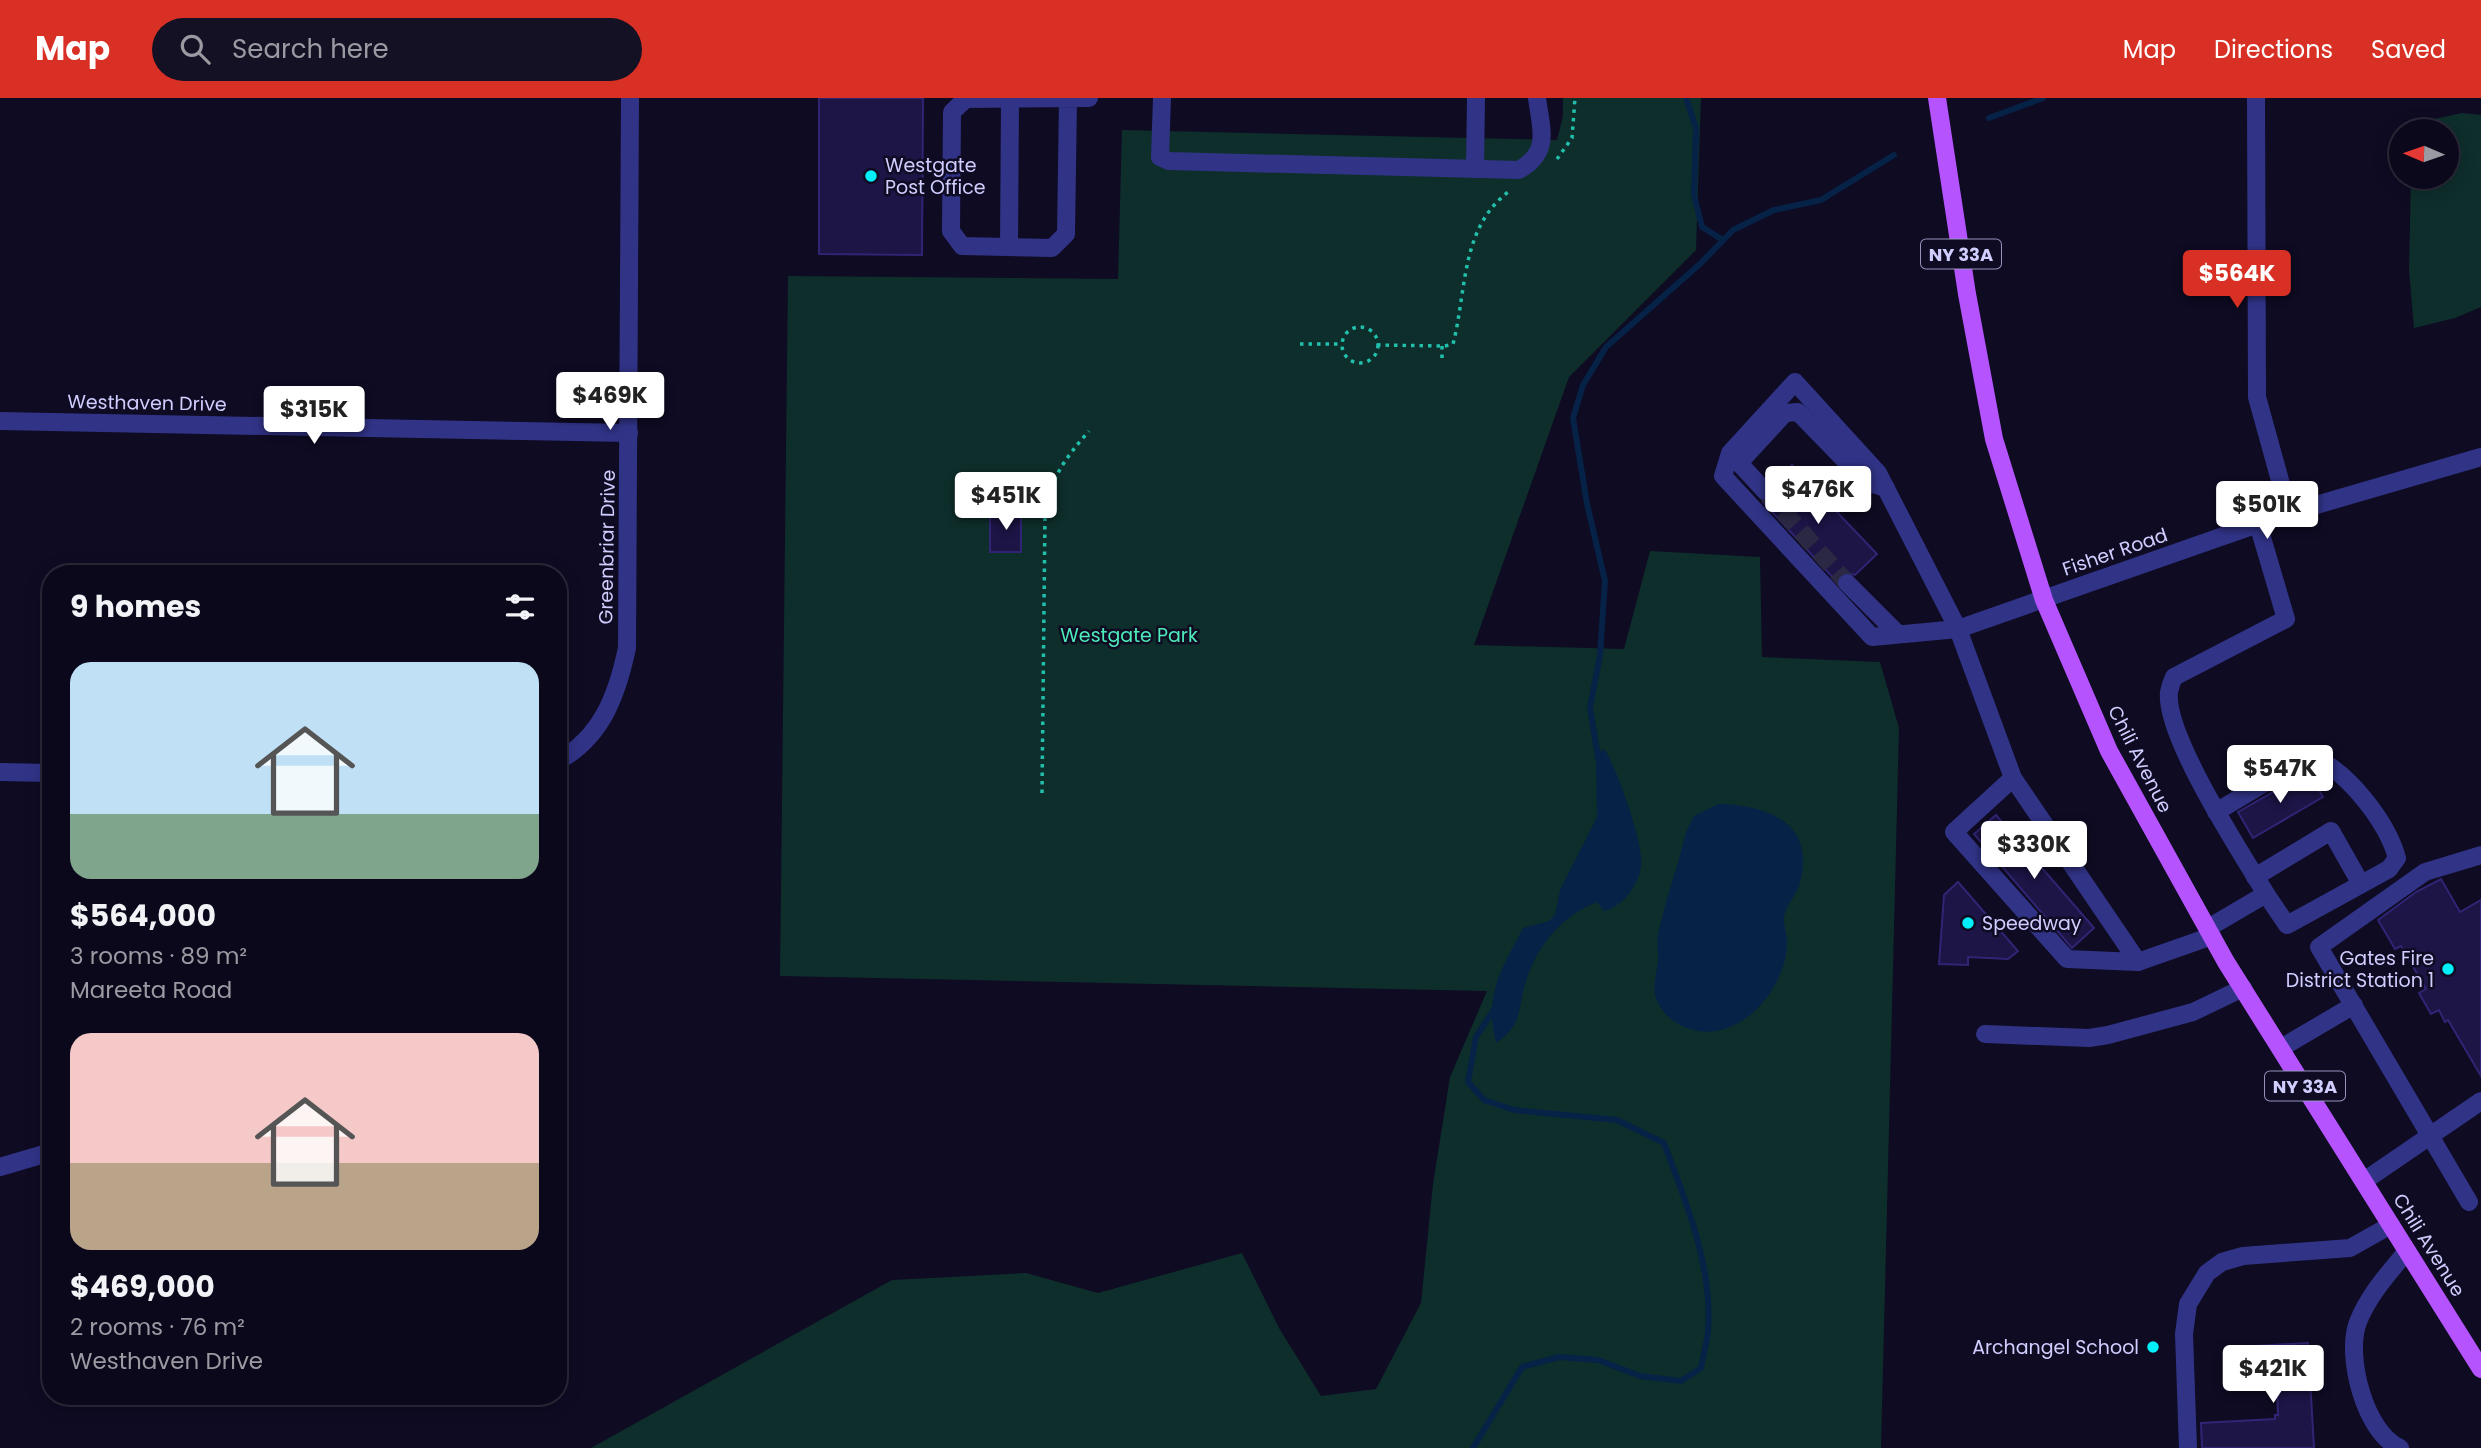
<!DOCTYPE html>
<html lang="en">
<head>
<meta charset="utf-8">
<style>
	body { margin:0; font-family:Poppins,sans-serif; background:#131123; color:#f1f3f6; height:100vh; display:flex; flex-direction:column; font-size:26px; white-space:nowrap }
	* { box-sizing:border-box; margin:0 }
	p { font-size:23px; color:#999aa2 }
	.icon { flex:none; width:38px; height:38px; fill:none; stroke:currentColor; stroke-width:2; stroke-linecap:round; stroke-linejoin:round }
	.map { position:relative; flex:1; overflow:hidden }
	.panel { position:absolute; left:42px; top:467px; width:525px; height:840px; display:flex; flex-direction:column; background:#0a081a; border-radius:28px; box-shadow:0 4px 18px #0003,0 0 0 2px #2a2939 }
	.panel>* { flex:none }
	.needle { width:46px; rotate:272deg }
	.tools { position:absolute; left:2389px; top:21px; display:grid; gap:14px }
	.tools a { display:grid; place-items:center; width:70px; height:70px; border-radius:50%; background:#0a081a; box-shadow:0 4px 18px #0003,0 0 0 2px #2a2939; font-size:35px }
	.price { position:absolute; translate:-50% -60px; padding:0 16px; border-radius:7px; background:#fff; color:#222; font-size:23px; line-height:46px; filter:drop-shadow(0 2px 4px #0008) }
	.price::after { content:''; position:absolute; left:50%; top:42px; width:21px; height:16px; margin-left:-10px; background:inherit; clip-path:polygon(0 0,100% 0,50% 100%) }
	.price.active { background:#d93025; color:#fff }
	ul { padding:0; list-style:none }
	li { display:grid; align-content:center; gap:14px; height:371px; padding:0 28px }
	li span { display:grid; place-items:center; height:217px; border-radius:21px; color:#555 }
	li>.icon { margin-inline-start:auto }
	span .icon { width:126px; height:126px; fill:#fffc; stroke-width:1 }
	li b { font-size:30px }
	h2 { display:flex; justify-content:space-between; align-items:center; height:84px; padding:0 28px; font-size:30px }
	header { display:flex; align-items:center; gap:42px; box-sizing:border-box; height:98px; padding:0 35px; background:#d93025; color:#fff }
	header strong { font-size:33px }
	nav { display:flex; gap:38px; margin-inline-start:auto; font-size:24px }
	.search { width:490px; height:63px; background:#131123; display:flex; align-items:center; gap:18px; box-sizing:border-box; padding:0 24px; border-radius:38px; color:#999aa2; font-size:26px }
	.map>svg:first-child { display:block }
	.green { fill:#0e2e2b }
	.water { fill:#062247 }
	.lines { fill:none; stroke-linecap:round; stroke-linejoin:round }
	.stream { stroke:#062247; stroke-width:6 }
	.building { fill:#1c1546; stroke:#302575; stroke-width:2 }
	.minor-tunnel { stroke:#2b2844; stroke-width:18; stroke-dasharray:18 9; stroke-linecap:butt }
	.path { stroke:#21c0ac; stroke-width:3.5; stroke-dasharray:3.5 5; stroke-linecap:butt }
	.minor { stroke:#313387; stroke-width:18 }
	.major { stroke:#b554ff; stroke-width:18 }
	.poi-dot { fill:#00eff8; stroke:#0e0b23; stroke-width:2.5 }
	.labels { text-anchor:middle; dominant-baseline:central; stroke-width:5; stroke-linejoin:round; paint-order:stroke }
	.shield { fill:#0e0b23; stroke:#9693bd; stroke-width:2 }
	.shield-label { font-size:18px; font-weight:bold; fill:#d0cdff }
	.poi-label { font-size:19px; fill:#d0cdff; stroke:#0e0b23; text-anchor:start }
	.street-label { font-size:19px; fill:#d0cdff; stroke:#0e0b23 }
	.park-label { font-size:19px; fill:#4decba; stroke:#0e0b23 }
</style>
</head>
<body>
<header>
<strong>Map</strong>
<div class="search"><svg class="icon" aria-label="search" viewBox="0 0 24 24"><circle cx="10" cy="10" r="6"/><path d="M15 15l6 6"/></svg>Search here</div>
<nav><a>Map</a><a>Directions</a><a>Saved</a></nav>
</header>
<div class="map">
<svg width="2481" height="1350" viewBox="0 0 2481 1350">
	<rect width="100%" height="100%" fill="#0e0b23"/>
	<!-- green -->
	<g class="green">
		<path d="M1563,0h138l-5,152 -127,127 -95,268 150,4 26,-98 110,6 2,100 118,5 19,66 -18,720h-1290l301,-168 134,-7 72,20 144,-40 37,75 42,68 55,-7 45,-86 12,-119 17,-107 37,-86 -707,-15 8,-700 330,3 4,-149 435,10 6,-24z"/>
		<path d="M2462,15l19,2v192l-26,11 -41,10 -5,-58 2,-93h35v-46h-24l12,-12z"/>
	</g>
	<!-- water -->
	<g class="water">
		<path d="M1602,651l4,2c12,23 38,91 35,116 -3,19 -18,39 -37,44l-7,-9c-34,14 -57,39 -70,76 -10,28 -2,46 -31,65 -12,-50 5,-72 27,-115l26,-7 6,-6 5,-25 37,-73 -1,-55z"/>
		<path d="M1718,706c50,1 98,19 82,79 -3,11 -14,22 -16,34 -1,6 2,14 3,21 1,18 -5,35 -14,50 -18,32 -58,56 -93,37 -10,-5 -20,-15 -24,-27 -4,-12 1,-25 2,-37 1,-8 -2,-17 0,-26 7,-35 20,-68 28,-103l8,-16z"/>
	</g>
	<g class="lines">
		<!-- stream -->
		<g class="stream">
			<path d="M1686,0l10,30 -2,67 8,32 21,13"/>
			<path d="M1989,20l54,-20"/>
			<path d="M1599,665l-9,-55 10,-53 5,-74 -18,-77 -14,-86 10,-33 23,-38 95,-84 32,-33 41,-20 47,-10 73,-45"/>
			<path d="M1473,1350l49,-81 37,-10 39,3 42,16 41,5 20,-13c2,-12 6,-25 7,-37 5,-64 -22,-129 -44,-188l-47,-23 -103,-10 -30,-10 -16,-18 8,-45 19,-29"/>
		</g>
	</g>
	<!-- building -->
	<g class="building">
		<path d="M819,0h104l-1,157 -103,-1z"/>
		<path d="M1792,367l85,89 -22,21 -12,-3 -7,9 -73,-79 10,-3 3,-10 -3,-6z"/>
		<rect x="990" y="413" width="31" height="41"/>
		<path d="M2308,674l15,25 -70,41 -15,-26z"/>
		<path d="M1996,717l98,113 -22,20 -98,-114z"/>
		<path d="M2441,781l19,33 21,-12v176l-33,-56 -3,2 -6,-12 -8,4 -12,-21 7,-4 -25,-43 -6,3 -17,-29 38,-28z"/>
		<path d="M1958,784l60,69 -10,8 -40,-2v8l-29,-1 5,-69z"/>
		<path d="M2308,1245l6,105h-112l-1,-25 74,-4v-4h3l-1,-34 -21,1 -2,-36z"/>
	</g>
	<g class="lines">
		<!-- minor-tunnel -->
		<path class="minor-tunnel" d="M1765,393l82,92"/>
		<!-- path -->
		<g class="path">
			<path d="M1557,61l15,-21 3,-40"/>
			<circle cx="1360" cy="247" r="18"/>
			<path d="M1300,246h42"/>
			<path d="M1377,247l68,1 8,-2c14,-53 7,-118 58,-154"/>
			<path d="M1442,248v12"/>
			<path d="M1042,695l3,-279c4,-34 21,-57 44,-83"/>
		</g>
		<!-- minor -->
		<g class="minor">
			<path d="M1162,0l-2,59 9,4 350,9c32,-18 22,-41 18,-72"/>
			<path d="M2256,0l1,299 32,116"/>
			<path d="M1068,2l-2,134 -14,14 -90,-2 -11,-15 1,-119 14,-13 123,-1"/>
			<path d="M1475,71l1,-71"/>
			<path d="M1009,149l1,-147"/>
			<path d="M1795,284l83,91 80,156 -86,8 -149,-161 7,-23z"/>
			<path d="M0,323l629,12"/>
			<path d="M1765,393l-26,-28 46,-50 13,-1 68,70 20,6"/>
			<path d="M1847,485l51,51"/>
			<path d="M558,663c44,-24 59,-66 69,-113l3,-550"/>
			<path d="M0,674l51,1"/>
			<path d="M2013,680l125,184"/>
			<path d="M2216,714l82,-49 17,-5c34,15 72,64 82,100l-8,11 -102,56 -21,-31"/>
			<path d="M2255,779l76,-46 30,53"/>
			<path d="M2208,830l58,-34c-24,-40 -102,-159 -97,-202 1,-5 3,-11 5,-15l112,-58 -28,-95"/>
			<path d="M2212,838l-74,26 -71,-3 -113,-127 59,-54 -55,-149 331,-116 192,-56"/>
			<path d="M1985,936l104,4 19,-3 85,-23 50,-24"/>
			<path d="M2281,950l73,-43"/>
			<path d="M0,1069l51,-15"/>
			<path d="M2364,1083l117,-80"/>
			<path d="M2469,1104l-150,-255 106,-75 56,-17"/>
			<path d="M2188,1350l-4,-114 4,-30 19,-31 15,-11 21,-6 107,-8 41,-23"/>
			<path d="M2400,1350c-35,-15 -55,-92 -42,-126 11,-28 31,-49 49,-71"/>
		</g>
		<!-- major -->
		<path class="major" d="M1937,0l30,196 27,145 50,161 65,151 117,211 255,407"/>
	</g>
	<!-- markers -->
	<g class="poi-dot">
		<circle cx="871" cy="78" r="7"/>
		<circle cx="1968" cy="825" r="7"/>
		<circle cx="2448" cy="871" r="7"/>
		<circle cx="2153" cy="1249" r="7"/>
	</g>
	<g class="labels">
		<!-- shield labels -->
		<g class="shield">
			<rect x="1921" y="141.5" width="80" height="29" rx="5"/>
			<rect x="2265" y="973.5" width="80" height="29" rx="5"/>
		</g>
		<g class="shield-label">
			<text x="1961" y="156">NY 33A</text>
			<text x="2305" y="988">NY 33A</text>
		</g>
		<!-- poi labels -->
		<g class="poi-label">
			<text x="885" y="67">Westgate<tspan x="885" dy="22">Post Office</tspan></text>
			<text x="1982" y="825">Speedway</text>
			<text x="2434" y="860" text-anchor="end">Gates Fire<tspan x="2434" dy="22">District Station 1</tspan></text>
			<text x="2139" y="1249" text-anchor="end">Archangel School</text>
		</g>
		<!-- street labels -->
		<g class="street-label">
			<text transform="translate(147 305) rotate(1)">Westhaven Drive</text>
			<text transform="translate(607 449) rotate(-89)">Greenbriar Drive</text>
			<text transform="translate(2115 454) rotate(-19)">Fisher Road</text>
			<text transform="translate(2140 661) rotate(63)">Chili Avenue</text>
			<text transform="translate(2429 1147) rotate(58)">Chili Avenue</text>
		</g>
		<!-- park labels -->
		<g class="park-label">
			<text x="1129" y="537">Westgate Park</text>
		</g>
	</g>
</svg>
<div class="tools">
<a><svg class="needle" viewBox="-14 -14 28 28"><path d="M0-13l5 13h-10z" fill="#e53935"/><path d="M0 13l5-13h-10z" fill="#999aa2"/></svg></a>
</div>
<b class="price active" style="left:2237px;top:212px">$564K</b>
<b class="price" style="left:610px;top:334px">$469K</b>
<b class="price" style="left:314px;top:348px">$315K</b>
<b class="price" style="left:1818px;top:428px">$476K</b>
<b class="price" style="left:1006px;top:434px">$451K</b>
<b class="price" style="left:2267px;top:443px">$501K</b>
<b class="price" style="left:2280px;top:707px">$547K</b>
<b class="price" style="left:2034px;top:783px">$330K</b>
<b class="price" style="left:2273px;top:1307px">$421K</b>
<section class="panel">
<h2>9 homes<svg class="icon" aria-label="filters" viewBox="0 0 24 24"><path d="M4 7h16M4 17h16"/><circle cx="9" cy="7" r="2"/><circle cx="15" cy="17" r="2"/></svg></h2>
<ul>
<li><span style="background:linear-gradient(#bfe0f5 70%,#7fa58c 0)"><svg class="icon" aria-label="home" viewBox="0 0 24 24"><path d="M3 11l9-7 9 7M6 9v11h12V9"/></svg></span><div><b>$564,000</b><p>3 rooms · 89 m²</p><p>Mareeta Road</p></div></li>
<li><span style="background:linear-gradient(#f6c9c9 60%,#b9a48a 0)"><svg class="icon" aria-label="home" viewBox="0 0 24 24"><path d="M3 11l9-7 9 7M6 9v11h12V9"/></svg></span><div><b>$469,000</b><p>2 rooms · 76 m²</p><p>Westhaven Drive</p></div></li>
</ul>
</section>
</div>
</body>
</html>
